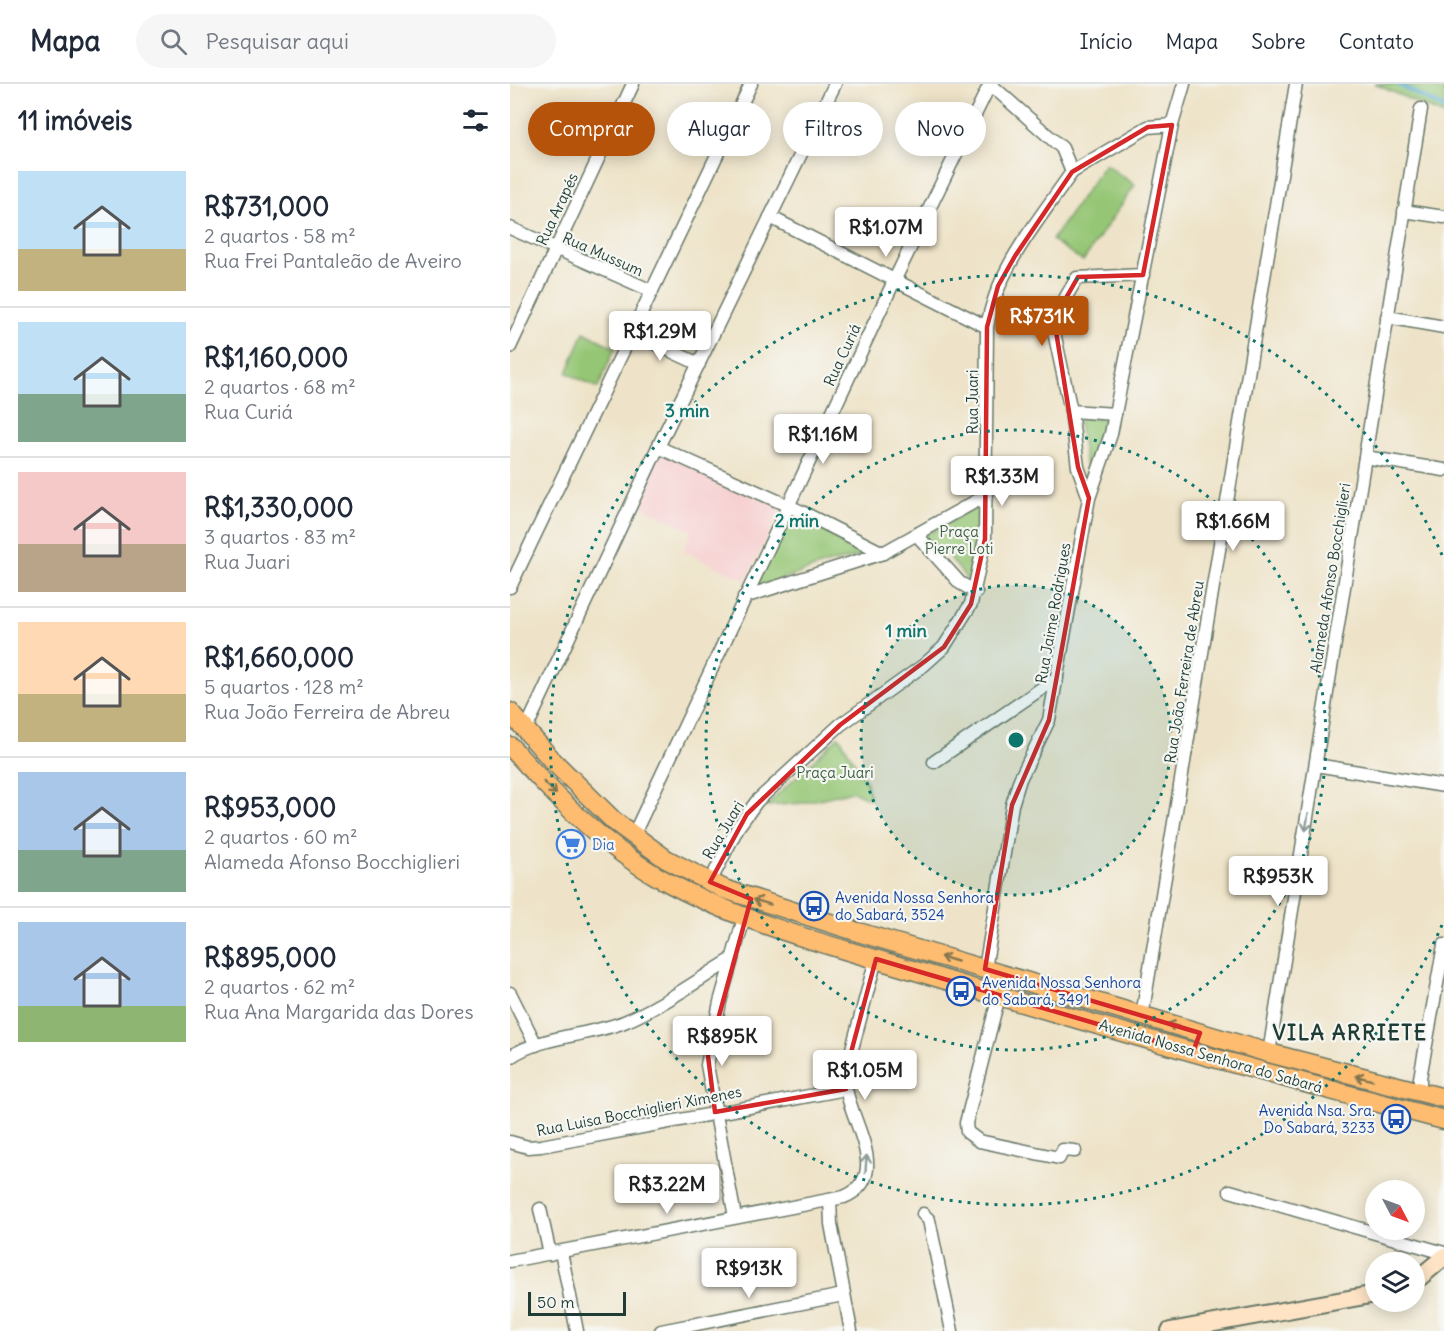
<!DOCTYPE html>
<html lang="pt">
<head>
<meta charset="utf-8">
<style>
	body { margin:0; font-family:Delius,sans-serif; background:#f6f6f7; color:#1f2937; height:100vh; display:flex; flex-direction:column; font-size:22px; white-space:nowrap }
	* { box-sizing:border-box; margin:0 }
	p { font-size:20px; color:#747a83 }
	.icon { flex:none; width:33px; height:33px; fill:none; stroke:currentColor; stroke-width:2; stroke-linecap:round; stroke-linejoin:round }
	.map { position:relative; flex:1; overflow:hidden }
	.drawer { display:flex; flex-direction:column; background:#fff; width:510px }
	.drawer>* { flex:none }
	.banner { position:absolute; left:18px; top:18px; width:570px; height:54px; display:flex; gap:12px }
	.needle { width:39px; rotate:131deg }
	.tools { position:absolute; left:855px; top:1096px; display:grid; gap:12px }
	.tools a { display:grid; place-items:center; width:60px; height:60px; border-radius:50%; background:#fff; box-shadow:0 3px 15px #0003; font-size:30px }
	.scale { position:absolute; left:18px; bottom:15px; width:98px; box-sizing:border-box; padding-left:6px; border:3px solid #1f3d34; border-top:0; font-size:16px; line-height:21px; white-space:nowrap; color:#1f3d34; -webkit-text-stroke:4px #f6f6f2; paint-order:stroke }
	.price { position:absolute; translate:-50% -51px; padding:0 14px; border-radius:6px; background:#fff; color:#222; font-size:20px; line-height:39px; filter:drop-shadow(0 2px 3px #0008) }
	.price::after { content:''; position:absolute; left:50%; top:36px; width:18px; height:14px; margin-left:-9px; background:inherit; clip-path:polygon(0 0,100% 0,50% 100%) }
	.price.active { background:#b45309; color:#fff }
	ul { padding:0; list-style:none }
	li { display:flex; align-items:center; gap:18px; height:150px; padding:0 18px }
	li+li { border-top:2px solid #e0e1e3 }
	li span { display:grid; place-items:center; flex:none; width:168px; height:120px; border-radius:0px; color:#555 }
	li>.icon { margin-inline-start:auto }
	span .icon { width:72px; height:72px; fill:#fffc; stroke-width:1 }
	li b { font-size:26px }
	h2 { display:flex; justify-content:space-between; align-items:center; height:72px; padding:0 18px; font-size:26px }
	.tag { padding:0 21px; border-radius:27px; background:#fff; box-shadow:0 3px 15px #0003; font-size:21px; line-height:54px }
	.tag.active { background:#b45309; color:#fff }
	header { display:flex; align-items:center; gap:36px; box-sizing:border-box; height:84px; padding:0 30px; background:#fff; border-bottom:2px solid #e0e1e3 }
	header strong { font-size:28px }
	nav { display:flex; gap:33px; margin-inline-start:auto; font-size:21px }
	.search { width:420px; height:54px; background:#f6f6f7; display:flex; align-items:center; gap:15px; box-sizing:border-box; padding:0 21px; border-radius:33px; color:#747a83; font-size:22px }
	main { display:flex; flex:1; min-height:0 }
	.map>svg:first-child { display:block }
	.built { fill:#f7cfd0 }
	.green { fill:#95c675; stroke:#5a8254; stroke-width:1.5 }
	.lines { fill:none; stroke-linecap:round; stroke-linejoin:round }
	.stream { stroke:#5eacd7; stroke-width:4 }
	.street-casing { stroke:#677768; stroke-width:15 }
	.secondary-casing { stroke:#677768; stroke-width:20 }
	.primary-casing { stroke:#677768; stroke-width:21 }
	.street { stroke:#fff; stroke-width:12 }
	.secondary { stroke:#fee4c5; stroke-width:16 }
	.primary { stroke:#fdbc6f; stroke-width:18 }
	.oneway { stroke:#83764f }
	.oneway2 { stroke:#8f9e9a }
	.marked { fill:none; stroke:#d62828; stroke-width:4.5; stroke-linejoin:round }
	.ring { fill:none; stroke:#0f766e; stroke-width:3; stroke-dasharray:3 6 }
	.labels { text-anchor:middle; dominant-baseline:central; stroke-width:4.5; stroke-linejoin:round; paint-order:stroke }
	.street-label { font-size:15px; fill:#1f3d34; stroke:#f6f6f2 }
	.park-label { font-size:15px; fill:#3c5f44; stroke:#f6f6f2 }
	.shop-label { font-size:15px; fill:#366cbe; stroke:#f6f6f2; text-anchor:start }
	.transit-label { font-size:15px; fill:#164399; stroke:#f6f6f2; text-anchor:start }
	.district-label { font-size:21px; font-weight:bold; letter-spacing:1.5px; fill:#1f3d34; stroke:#f6f6f2 }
	.centre { fill:#0f766e; stroke:#f6f6f2; stroke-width:3 }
	.ring-label { font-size:18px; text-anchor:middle; font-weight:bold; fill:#0f766e; stroke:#f6f6f2; stroke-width:4.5; stroke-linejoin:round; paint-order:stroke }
</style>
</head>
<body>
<header>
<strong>Mapa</strong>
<div class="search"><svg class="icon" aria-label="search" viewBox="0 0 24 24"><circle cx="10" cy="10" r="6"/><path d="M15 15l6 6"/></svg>Pesquisar aqui</div>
<nav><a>Início</a><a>Mapa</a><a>Sobre</a><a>Contato</a></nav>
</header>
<main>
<section class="drawer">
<h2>11 imóveis<svg class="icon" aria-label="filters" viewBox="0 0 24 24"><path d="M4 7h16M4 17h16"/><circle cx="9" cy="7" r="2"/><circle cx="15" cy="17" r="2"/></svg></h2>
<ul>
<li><span style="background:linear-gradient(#bfe0f5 65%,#c2b280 0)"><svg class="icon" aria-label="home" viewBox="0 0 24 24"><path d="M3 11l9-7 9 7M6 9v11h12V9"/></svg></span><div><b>R$731,000</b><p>2 quartos · 58 m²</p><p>Rua Frei Pantaleão de Aveiro</p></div></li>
<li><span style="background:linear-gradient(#bfe0f5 60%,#7fa58c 0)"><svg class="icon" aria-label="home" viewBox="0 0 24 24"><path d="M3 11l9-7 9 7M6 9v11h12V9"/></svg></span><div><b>R$1,160,000</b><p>2 quartos · 68 m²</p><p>Rua Curiá</p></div></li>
<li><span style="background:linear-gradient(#f6c9c9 60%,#b9a48a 0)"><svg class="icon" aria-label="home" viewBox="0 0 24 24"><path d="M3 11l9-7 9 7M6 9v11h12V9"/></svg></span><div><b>R$1,330,000</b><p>3 quartos · 83 m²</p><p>Rua Juari</p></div></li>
<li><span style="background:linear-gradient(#ffd9b3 60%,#c2b280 0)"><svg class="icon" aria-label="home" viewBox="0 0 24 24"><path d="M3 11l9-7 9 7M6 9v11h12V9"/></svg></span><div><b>R$1,660,000</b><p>5 quartos · 128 m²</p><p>Rua João Ferreira de Abreu</p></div></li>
<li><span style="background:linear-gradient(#a9c7e8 65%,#7fa58c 0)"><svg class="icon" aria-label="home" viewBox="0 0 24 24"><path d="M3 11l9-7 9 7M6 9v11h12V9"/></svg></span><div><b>R$953,000</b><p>2 quartos · 60 m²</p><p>Alameda Afonso Bocchiglieri</p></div></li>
<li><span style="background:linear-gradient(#a9c7e8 70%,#8fb573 0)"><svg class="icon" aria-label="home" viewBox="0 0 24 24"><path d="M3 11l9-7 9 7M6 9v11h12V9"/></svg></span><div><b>R$895,000</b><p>2 quartos · 62 m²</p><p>Rua Ana Margarida das Dores</p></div></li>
</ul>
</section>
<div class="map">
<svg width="934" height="1247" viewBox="0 0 934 1247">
	<rect width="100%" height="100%" fill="#f6f6f2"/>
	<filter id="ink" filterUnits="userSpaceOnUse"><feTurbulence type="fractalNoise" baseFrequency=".0167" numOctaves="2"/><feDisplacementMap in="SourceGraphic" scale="12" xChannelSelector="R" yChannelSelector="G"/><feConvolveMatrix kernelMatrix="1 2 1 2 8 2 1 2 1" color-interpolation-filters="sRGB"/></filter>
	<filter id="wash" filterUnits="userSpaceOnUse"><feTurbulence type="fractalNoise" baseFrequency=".008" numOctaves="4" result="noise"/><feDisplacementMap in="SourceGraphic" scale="24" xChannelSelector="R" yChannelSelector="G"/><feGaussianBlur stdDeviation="1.35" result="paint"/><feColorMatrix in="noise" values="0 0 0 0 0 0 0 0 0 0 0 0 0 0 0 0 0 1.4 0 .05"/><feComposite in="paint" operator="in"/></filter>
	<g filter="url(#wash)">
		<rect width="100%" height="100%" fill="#eee3c8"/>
		<!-- built -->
		<path class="built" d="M150,369l121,55 -35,72 -63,-29 9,-20 -56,-27z"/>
		<!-- green -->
		<g class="green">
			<path d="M865,0h69v31z"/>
			<path d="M595,80l30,21 -52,76 -31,-21z"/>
			<path d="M74,248l31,16 -17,40 -31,-15z"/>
			<path d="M568,333l29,2 -19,62z"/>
			<path d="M471,419l-1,35 -9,47 -23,-30 -25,-20 15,-6z"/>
			<path d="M279,429l80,41 -43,10 -72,25z"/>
			<path d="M329,652l28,47 3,16 -17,-8 -51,12 -36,3z"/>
		</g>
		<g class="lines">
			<!-- stream -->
			<path class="stream" d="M887,0l47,24"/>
		</g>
	</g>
	<g filter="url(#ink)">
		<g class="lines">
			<!-- street casing -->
			<g class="street-casing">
				<g id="street">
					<path d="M562,88l76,-45 24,-2"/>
					<path d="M894,127l40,6"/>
					<path d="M260,133l217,110"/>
					<path d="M0,144l142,63"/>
					<path d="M877,233l57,10"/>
					<path d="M122,249l67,31"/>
					<path d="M0,263l123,-263"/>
					<path d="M561,327l44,3"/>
					<path d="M148,363l144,65 81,41"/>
					<path d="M855,373l79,13"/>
					<path d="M579,414l-11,-31 -7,-56 -17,-79 2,-18 21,-36 66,-3"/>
					<path d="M406,450l44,49 16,9"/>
					<path d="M0,503l241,-503"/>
					<path d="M234,513l139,-44 104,-58"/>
					<path d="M16,645l132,-282 177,-363"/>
					<path d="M424,678l123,-84"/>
					<path d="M806,681l128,21"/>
					<path d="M123,752l262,-557 95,-195"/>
					<path d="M200,798l28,-55 19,-26 83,-76 84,-60 20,-18 27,-43 14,-65 2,-212c10,-59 52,-107 85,-155l-10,-24 -72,-64"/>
					<path d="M475,885l27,-164 8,-26 29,-59 40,-222 22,-64 61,-309 12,-41"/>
					<path d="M0,909l26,52"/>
					<path d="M489,912l-33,127 1,9 12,9 80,17 4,-8 12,1"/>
					<path d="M632,932l154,-932"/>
					<path d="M759,969l152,-944"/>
					<path d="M0,973c30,-21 79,-21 114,-35 37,-15 72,-41 107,-62"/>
					<path d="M910,1009v-15l24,-133"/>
					<path d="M0,1058l18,5 13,-1 305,-57"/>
					<path d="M720,1107l214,62"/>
					<path d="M320,1116l1,24 20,107"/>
					<path d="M30,1125l10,45"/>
					<path d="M413,1130l6,6 23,111"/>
					<path d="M225,1133l-28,-152 13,-63 24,-84"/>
					<path d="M51,1168l16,79"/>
					<path d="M0,1177l334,-64c53,-22 -2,-85 1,-122l31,-116"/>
					<path d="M151,1247l182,-36"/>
				</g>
			</g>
			<!-- secondary casing -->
			<g class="secondary-casing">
				<g id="secondary">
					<path d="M904,1198l30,-25"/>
					<path d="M660,1247l206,-37"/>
				</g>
			</g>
			<!-- primary casing -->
			<g class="primary-casing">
				<g id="primary">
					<path d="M0,628l41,47 63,62 52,38 58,30 134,43 411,121 175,45"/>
					<path d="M0,662c44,49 92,99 150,132 86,48 185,71 279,100 168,51 336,98 505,142"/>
				</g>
			</g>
			<!-- street -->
			<use href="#street" class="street"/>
			<!-- secondary -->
			<use href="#secondary" class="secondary"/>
			<!-- primary -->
			<use href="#primary" class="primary"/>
		</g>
		<!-- one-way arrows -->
		<defs><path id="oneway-shaft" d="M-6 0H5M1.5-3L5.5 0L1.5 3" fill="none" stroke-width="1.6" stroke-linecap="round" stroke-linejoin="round" transform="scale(1.5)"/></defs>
		<g class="oneway">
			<use href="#oneway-shaft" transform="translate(40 704) rotate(44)"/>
			<use href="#oneway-shaft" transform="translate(252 818) rotate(-163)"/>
			<use href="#oneway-shaft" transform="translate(439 875) rotate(-164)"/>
			<use href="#oneway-shaft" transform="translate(666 942) rotate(-164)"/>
			<use href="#oneway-shaft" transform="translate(854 994) rotate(-165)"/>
		</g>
		<g class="oneway2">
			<use href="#oneway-shaft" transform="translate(797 738) rotate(99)"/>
			<use href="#oneway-shaft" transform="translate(356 1080) rotate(-86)"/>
		</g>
	</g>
	<!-- marked area -->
	<path class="marked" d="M662,41l-29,150 -65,2 -24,42 24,148 11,31 -40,222 -37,85 -27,164 215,64 -7,19 -317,-93 -31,116 1,14 -131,23 -7,-56 43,-157 -41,-17 37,-68 93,-89 104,-78 27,-43 14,-65 2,-212 11,-41 17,-30 57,-84 76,-45z"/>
	<!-- distance rings -->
	<circle cx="506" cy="656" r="155" fill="#0f766e" fill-opacity=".12"/>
	<g class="ring">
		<circle cx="506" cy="656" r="155"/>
		<circle cx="506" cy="656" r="310"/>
		<path d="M932 841A465 465 0 1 1 932 471"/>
	</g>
	<!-- icons -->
	<defs>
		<g id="supermarket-ring" transform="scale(1.5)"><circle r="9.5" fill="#f6f6f2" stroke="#3f7fe0" stroke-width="1.5"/><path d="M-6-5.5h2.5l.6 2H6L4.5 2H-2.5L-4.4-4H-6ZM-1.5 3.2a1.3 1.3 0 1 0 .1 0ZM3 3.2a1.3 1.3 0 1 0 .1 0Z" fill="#3f7fe0"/></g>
		<g id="bus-ring" transform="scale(1.5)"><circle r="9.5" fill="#f6f6f2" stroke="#1a4fb4" stroke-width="1.5"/><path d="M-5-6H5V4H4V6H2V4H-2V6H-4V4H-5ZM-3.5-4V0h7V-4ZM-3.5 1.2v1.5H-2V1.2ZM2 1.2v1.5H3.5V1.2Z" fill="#1a4fb4"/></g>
	</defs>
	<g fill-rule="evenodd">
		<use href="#supermarket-ring" x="61" y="760"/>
		<use href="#bus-ring" x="304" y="822"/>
		<use href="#bus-ring" x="451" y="907"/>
		<use href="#bus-ring" x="886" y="1035"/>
	</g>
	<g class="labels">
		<!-- street labels -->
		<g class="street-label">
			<text transform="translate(47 125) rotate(-65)">Rua Arapés</text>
			<text transform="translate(93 170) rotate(24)">Rua Mussum</text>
			<text transform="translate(332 271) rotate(-65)">Rua Curiá</text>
			<text transform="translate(462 318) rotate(-90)">Rua Juari</text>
			<text transform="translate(820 494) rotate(-81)">Alameda Afonso Bocchiglieri</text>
			<text transform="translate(543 529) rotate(-80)">Rua Jaime Rodrigues</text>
			<text transform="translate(674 588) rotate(-81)">Rua João Ferreira de Abreu</text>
			<text transform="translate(213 746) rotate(-59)">Rua Juari</text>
			<text transform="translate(701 972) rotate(16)">Avenida Nossa Senhora do Sabará</text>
			<text transform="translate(129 1027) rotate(-11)">Rua Luisa Bocchiglieri Ximenes</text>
		</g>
		<!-- park labels -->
		<g class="park-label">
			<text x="449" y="447">Praça<tspan x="449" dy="17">Pierre Loti</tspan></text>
			<text x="325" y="688">Praça Juari</text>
		</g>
		<!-- shop labels -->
		<g class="shop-label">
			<text x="82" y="760">Dia</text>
		</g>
		<!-- transit labels -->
		<g class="transit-label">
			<text x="325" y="813">Avenida Nossa Senhora<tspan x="325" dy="17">do Sabará, 3524</tspan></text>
			<text x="472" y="898">Avenida Nossa Senhora<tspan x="472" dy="17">do Sabará, 3491</tspan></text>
			<text x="865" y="1026" text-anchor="end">Avenida Nsa. Sra.<tspan x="865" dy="17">Do Sabará, 3233</tspan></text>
		</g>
		<!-- district labels -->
		<g class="district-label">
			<text x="840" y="948">VILA ARRIETE</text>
		</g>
	</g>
	<circle cx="506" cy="656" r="9" class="centre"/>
	<g class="ring-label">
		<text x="177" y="333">3 min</text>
		<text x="287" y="443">2 min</text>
		<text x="396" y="553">1 min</text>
	</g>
</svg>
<div class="tools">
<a><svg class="needle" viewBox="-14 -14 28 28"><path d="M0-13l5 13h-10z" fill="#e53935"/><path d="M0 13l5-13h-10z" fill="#747a83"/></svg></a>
<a><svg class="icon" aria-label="layers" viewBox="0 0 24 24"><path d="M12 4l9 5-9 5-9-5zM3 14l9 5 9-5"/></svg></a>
</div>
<div class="scale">50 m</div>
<b class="price" style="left:376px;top:174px">R$1.07M</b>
<b class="price active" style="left:532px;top:263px">R$731K</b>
<b class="price" style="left:150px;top:278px">R$1.29M</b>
<b class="price" style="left:313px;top:381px">R$1.16M</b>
<b class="price" style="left:492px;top:423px">R$1.33M</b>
<b class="price" style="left:723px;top:468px">R$1.66M</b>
<b class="price" style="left:768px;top:823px">R$953K</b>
<b class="price" style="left:212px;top:983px">R$895K</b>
<b class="price" style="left:355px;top:1017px">R$1.05M</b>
<b class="price" style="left:157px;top:1131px">R$3.22M</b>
<b class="price" style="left:239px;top:1215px">R$913K</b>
<div class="banner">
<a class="tag active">Comprar</a>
<a class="tag">Alugar</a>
<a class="tag">Filtros</a>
<a class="tag">Novo</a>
</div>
</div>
</main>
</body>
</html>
